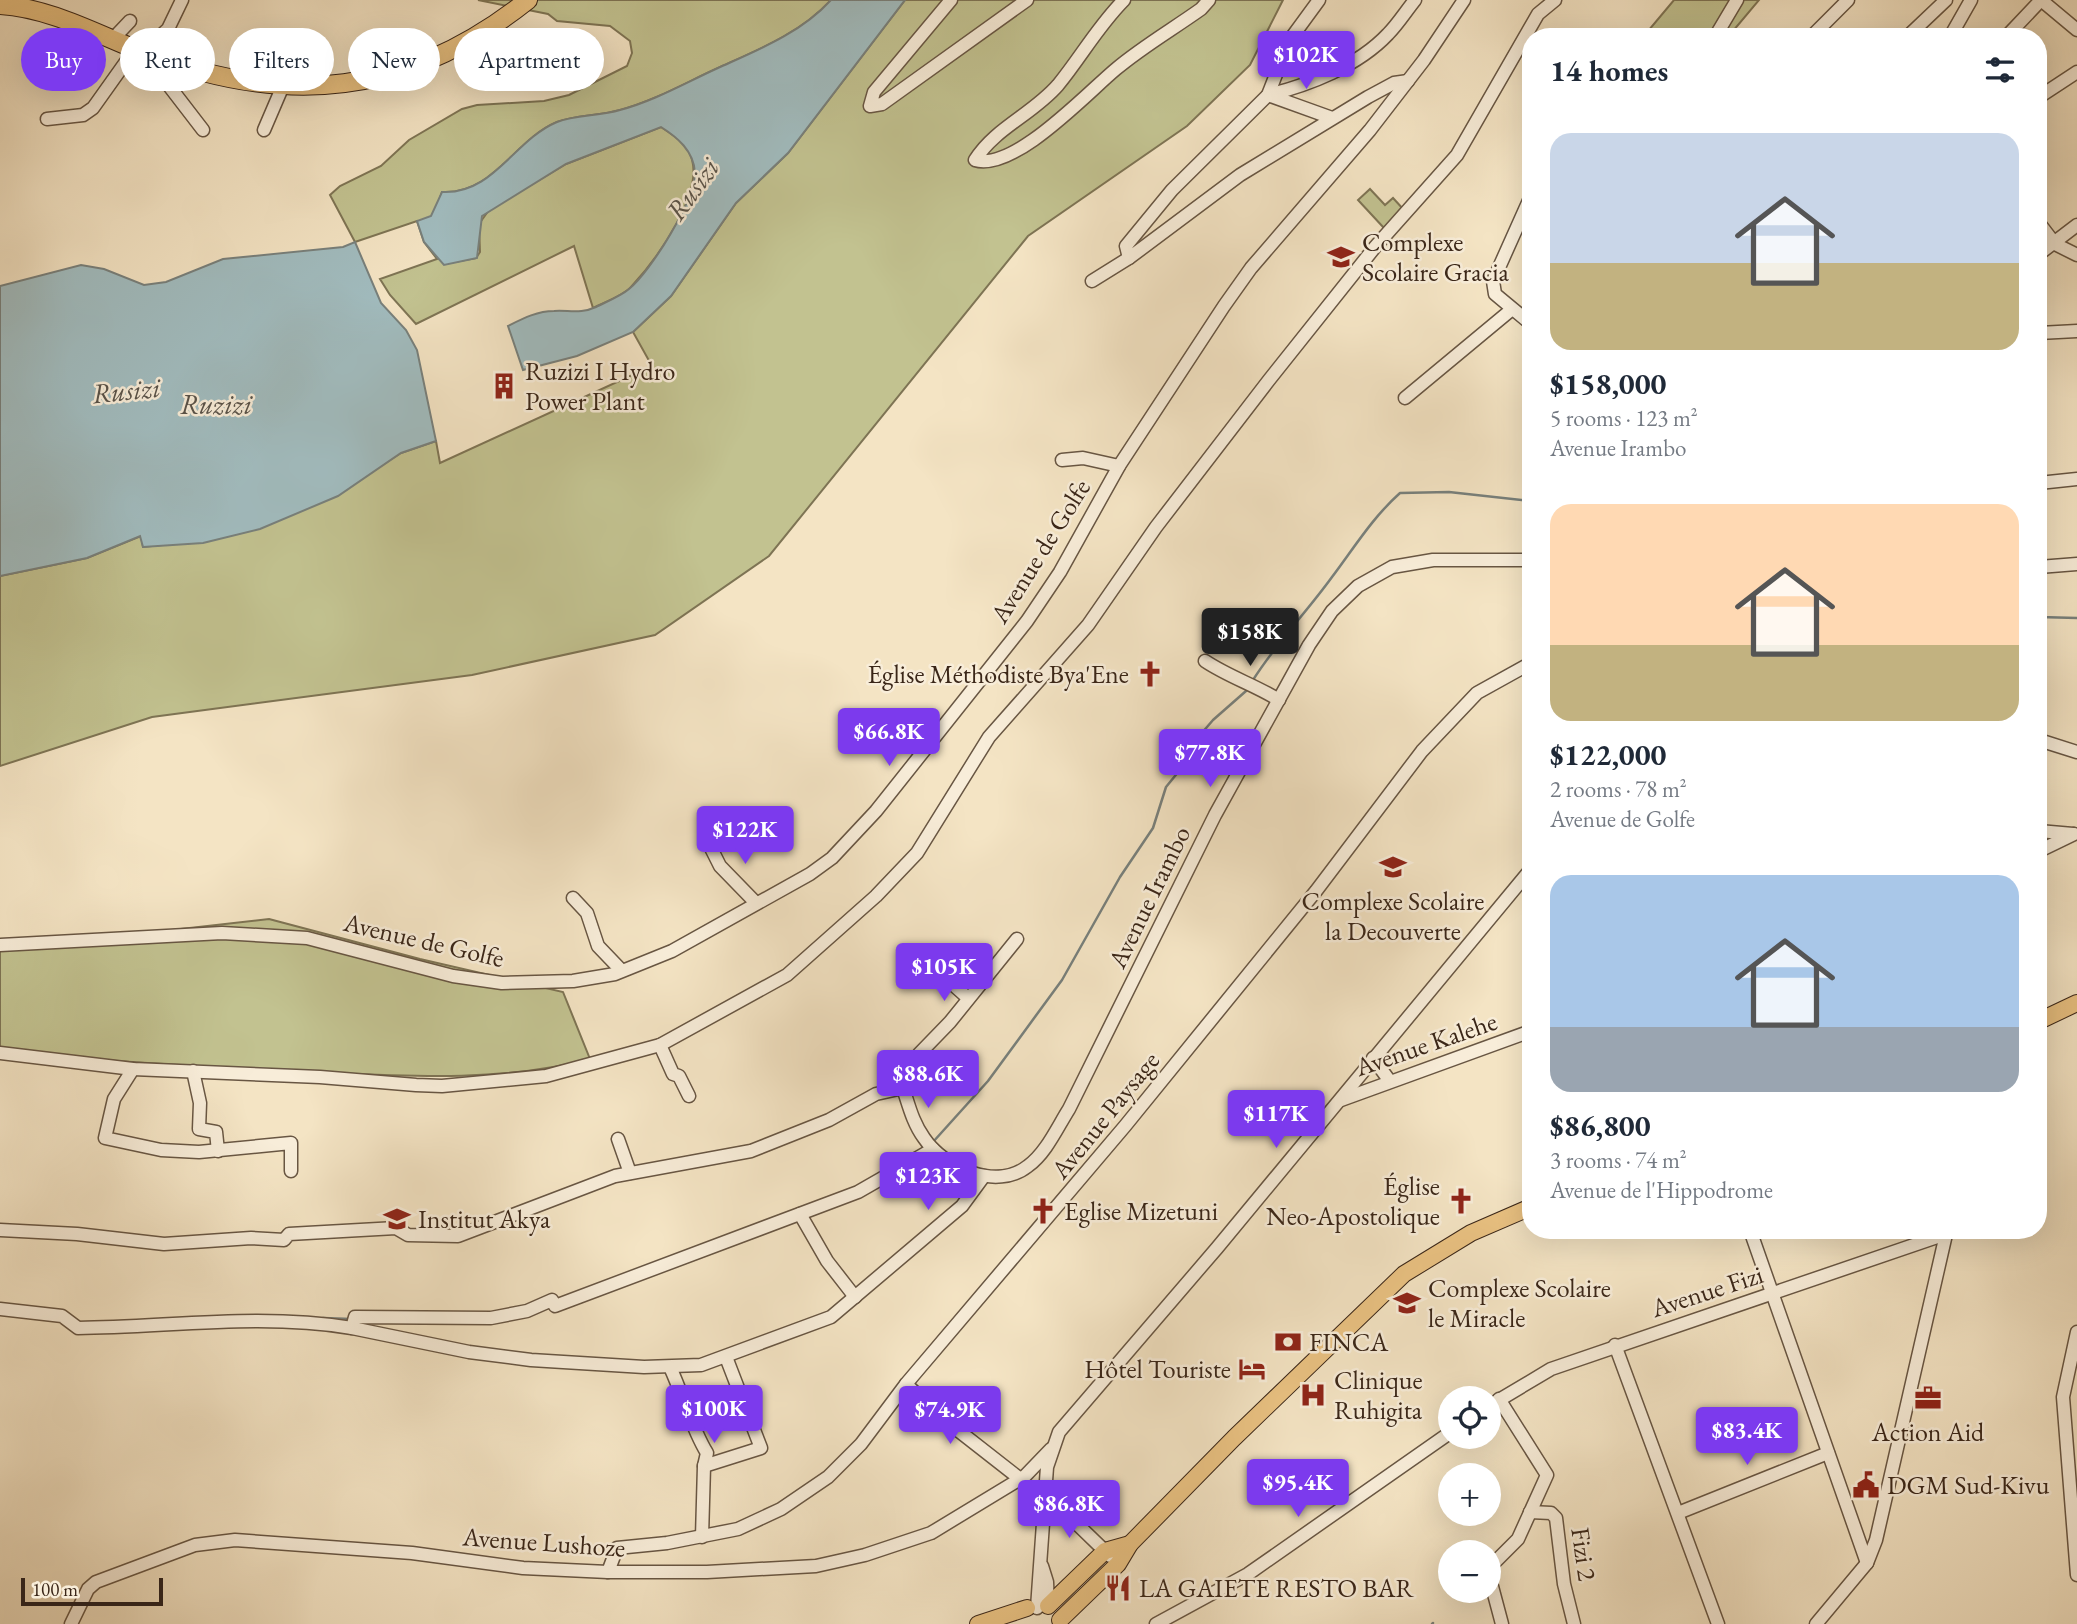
<!DOCTYPE html>
<html lang="en">
<head>
<meta charset="utf-8">
<style>
	body { margin:0; font-family:"EB Garamond",serif; background:#f6f6f7; color:#1f2937; height:100vh; display:flex; flex-direction:column; font-size:26px; white-space:nowrap }
	* { box-sizing:border-box; margin:0 }
	p { font-size:23px; color:#747a83 }
	.icon { flex:none; width:38px; height:38px; fill:none; stroke:currentColor; stroke-width:2; stroke-linecap:round; stroke-linejoin:round }
	.map { position:relative; flex:1; overflow:hidden }
	.details { position:absolute; left:1522px; top:28px; width:525px; height:1211px; display:flex; flex-direction:column; background:#fff; border-radius:28px; box-shadow:0 7px 28px #0002 }
	.details>* { flex:none }
	.hud { position:absolute; left:21px; top:28px; width:665px; height:63px; display:flex; gap:14px }
	.tools { position:absolute; left:1438px; top:1386px; display:grid; gap:14px }
	.tools a { display:grid; place-items:center; width:63px; height:63px; border-radius:50%; background:#fff; box-shadow:0 7px 28px #0002; font-size:35px }
	.scale { position:absolute; left:21px; bottom:18px; width:142px; box-sizing:border-box; padding-left:7px; border:4px solid #3a2618; border-top:0; font-size:19px; line-height:24px; white-space:nowrap; color:#3a2618; -webkit-text-stroke:5px #f8edd9; paint-order:stroke }
	.price { position:absolute; translate:-50% -60px; padding:0 16px; border-radius:7px; background:#7c3aed; color:#fff; font-size:23px; line-height:46px; filter:drop-shadow(0 2px 4px #0008) }
	.price::after { content:''; position:absolute; left:50%; top:42px; width:21px; height:16px; margin-left:-10px; background:inherit; clip-path:polygon(0 0,100% 0,50% 100%) }
	.price.active { background:#222; color:#fff }
	ul { padding:0; list-style:none }
	li { display:grid; align-content:center; gap:14px; height:371px; padding:0 28px }
	li span { display:grid; place-items:center; height:217px; border-radius:21px; color:#555 }
	li>.icon { margin-inline-start:auto }
	span .icon { width:126px; height:126px; fill:#fffc; stroke-width:1 }
	li b { font-size:30px }
	h2 { display:flex; justify-content:space-between; align-items:center; height:84px; padding:0 28px; font-size:30px }
	.pill { padding:0 24px; border-radius:32px; background:#fff; box-shadow:0 7px 28px #0002; font-size:24px; line-height:63px }
	.pill.active { background:#7c3aed; color:#fff }
	.map>svg:first-child { display:block }
	.green { fill:#c2c290; stroke:#7e7454; stroke-width:2 }
	.water { fill:#a1bcbf; stroke:#78807c; stroke-width:2 }
	.lines { fill:none; stroke-linecap:round; stroke-linejoin:round }
	.stream { stroke:#78807c; stroke-width:2.5 }
	.minor-casing { stroke:#685643; stroke-width:15 }
	.major-casing { stroke:#3a2618; stroke-width:18 }
	.highway-casing { stroke:#3a2618; stroke-width:20 }
	.minor { stroke:#f8edd9; stroke-width:12 }
	.major { stroke:#eac282; stroke-width:16 }
	.highway { stroke:#eac282; stroke-width:18 }
	.labels { text-anchor:middle; dominant-baseline:central; stroke-width:5; stroke-linejoin:round; paint-order:stroke }
	.poi-label { font-size:26px; fill:#3a2618; stroke:#f8edd9; text-anchor:start }
	.street-label { font-size:26px; fill:#3a2618; stroke:#f8edd9 }
	.water-label { font-size:28px; font-style:italic; fill:#59534a; stroke:#f8edd9 }
</style>
</head>
<body>
<div class="map">
<svg width="2077" height="1624" viewBox="0 0 2077 1624">
	<rect width="100%" height="100%" fill="#f4e4c4"/>
	<filter id="stains"><feTurbulence type="fractalNoise" baseFrequency=".00286" numOctaves="4"/><feColorMatrix values="0 0 0 0 .2 0 0 0 0 .09 0 0 0 0 .02 0 0 0 .5 -.17"/></filter>
	<radialGradient id="worn" r=".72"><stop offset=".6" stop-color="#630" stop-opacity="0"/><stop offset="1" stop-color="#630" stop-opacity=".3"/></radialGradient>
	<!-- green -->
	<g class="green">
		<path d="M478,0h353c-30,33 -73,50 -113,68 -33,15 -64,33 -98,42 -20,6 -45,5 -63,12 -43,18 -64,73 -115,70l-18,50 20,22 32,-6 4,-6 -1,-28 10,-14 77,-46 95,-37c10,7 22,14 28,25 20,37 -33,108 -58,135 -8,9 -26,15 -38,21l-19,-62 -158,78 -26,-29 -10,-16 57,-20 -13,-17 -7,-21 -62,21 -25,-47 10,-9 41,-20 28,-26 53,-31 15,-4 67,-4 25,-6 58,-29 5,-13 -2,-12 -20,-15 -53,-5 -9,-7z"/>
		<path d="M905,0h378l-33,65 -63,61 -159,110 -259,320 -114,79 -183,40 -320,42 -152,49v-190l87,-18 54,-22 2,11 29,-3 200,-73 29,-18 35,-12 4,22 212,-97 -19,-34 38,-36 65,-93 52,-50z"/>
		<path d="M1674,0h85l-31,37h-85z"/>
		<path d="M1370,189l15,16 8,-7 11,12 -20,18 -26,-28z"/>
		<path d="M269,919l151,40 143,33 27,67c-90,24 -189,17 -281,13 -103,-5 -206,-11 -309,-20v-110l30,4z"/>
	</g>
	<!-- water -->
	<g class="water">
		<path d="M831,0h74l-117,153 -52,50 -65,93 -38,36 -56,24 -54,14 -15,-44c14,-7 29,-15 46,-15 15,-1 27,3 42,-4 10,-5 25,-11 33,-18 22,-18 66,-89 66,-116 -1,-22 -18,-36 -34,-46l-95,37 -84,52 -5,42 -33,7 -20,-23 -7,-21 14,-5 11,-24c51,3 72,-52 115,-70 18,-7 43,-6 63,-12 34,-9 65,-27 98,-42 40,-18 83,-35 113,-68z"/>
		<path d="M355,242l26,61 25,27 11,20 19,91 -35,12 -63,43 -78,33 -57,14 -60,4 -3,-11 -53,22 -87,18v-290l81,-21 23,4 40,16 22,-3 57,-23 120,-12z"/>
	</g>
	<g class="lines">
		<!-- stream -->
		<g class="stream">
			<path d="M2039,617l38,1"/>
			<path d="M1253,680c24,-38 53,-67 79,-103 22,-29 40,-59 68,-84l49,-1 82,9"/>
			<path d="M933,1142l55,-61 74,-101 58,-103 33,-49 13,-41 31,-38 4,-15 12,-14 33,-29"/>
			<path d="M323,1318l28,1"/>
			<path d="M1432,1624l1,-1"/>
		</g>
		<!-- minor casing -->
		<g class="minor-casing">
			<g id="minor">
				<path d="M182,0l-14,29 -25,23 60,78"/>
				<path d="M951,0l-77,92 -4,14 12,-2 145,-104"/>
				<path d="M1124,0c-26,26 -43,57 -66,85 -25,29 -63,43 -83,75 39,12 112,-67 141,-91 26,-22 57,-40 85,-60l8,-9"/>
				<path d="M2041,0l36,30"/>
				<path d="M1715,37l22,-37"/>
				<path d="M1811,37l37,-37"/>
				<path d="M1907,37l39,-37"/>
				<path d="M1950,37l21,-37"/>
				<path d="M2006,37l35,-37"/>
				<path d="M112,40l18,-19"/>
				<path d="M1268,95c41,-10 90,-29 120,-61 10,-10 18,-23 27,-34"/>
				<path d="M1268,95l64,23"/>
				<path d="M2039,97l38,-25"/>
				<path d="M47,119l36,-4 10,-7 42,-59"/>
				<path d="M264,130l18,-42"/>
				<path d="M1531,196l-38,85 2,13 36,30"/>
				<path d="M2039,223l16,21 22,11"/>
				<path d="M2039,254l38,-29"/>
				<path d="M1129,258l-3,-12 46,-56 96,-95 21,-54 30,-41"/>
				<path d="M1092,281l37,-23 111,-83 128,-78 26,-14 14,-2"/>
				<path d="M2039,333l38,-2"/>
				<path d="M1405,398l106,-88"/>
				<path d="M1062,460l21,-2 36,8"/>
				<path d="M2039,483l38,-4"/>
				<path d="M2039,567l38,-3"/>
				<path d="M1205,661c24,16 50,24 74,39"/>
				<path d="M2039,740l38,12"/>
				<path d="M2039,831l34,3"/>
				<path d="M707,840l13,26 36,37"/>
				<path d="M2039,851l35,-17"/>
				<path d="M573,898l14,15 11,33 23,24"/>
				<path d="M0,945l222,-12 85,5 146,38 49,7 71,-2 42,-7 57,-23 138,-77 22,-16 44,-47 151,-190 33,-49 59,-106 105,-160 27,-38 119,-138 54,-70 40,-60"/>
				<path d="M923,958l45,40"/>
				<path d="M660,1045l13,29 6,2 10,20"/>
				<path d="M0,1053l133,16 187,8 96,8 26,1 104,-10 114,-31 127,-70 89,-79 41,-43 72,-116 99,-112 68,-98 113,-147 106,-133 82,-92 81,-141 17,-14"/>
				<path d="M1373,1058l16,22"/>
				<path d="M133,1069l-19,30 -9,39 56,12 38,2 92,-9v28"/>
				<path d="M193,1071l7,32 -1,26 17,3 2,19"/>
				<path d="M903,1088c6,18 10,35 21,50 20,30 73,53 104,28 18,-13 29,-38 41,-57l146,-294 94,-170 23,-34 26,-25 34,-19 41,-7h98"/>
				<path d="M903,1088l16,-34 31,-32 67,-83"/>
				<path d="M1341,1100l190,-69"/>
				<path d="M618,1139l12,34"/>
				<path d="M800,1214l27,47 28,36"/>
				<path d="M0,1230l77,4 87,10 87,-6 33,2 5,-6 107,-6 12,7 50,1 157,-60 136,-25 78,-31 47,-26 27,-6"/>
				<path d="M1750,1230l117,333"/>
				<path d="M0,1309l62,7 16,12c92,-1 182,-15 274,0l3,-11 136,1 36,-7 25,-11 3,6 303,-114 75,-43"/>
				<path d="M352,1328l117,24 62,8 113,7 57,-2 130,-48 131,-111 22,-30"/>
				<path d="M2077,1332l-14,65 14,178"/>
				<path d="M1615,1345l103,279"/>
				<path d="M670,1367c13,28 22,62 37,86l-3,13"/>
				<path d="M906,1384l35,33 78,61"/>
				<path d="M1499,1399l48,76 -29,64 -28,28v12l12,45"/>
				<path d="M1489,1406l62,-37 395,-135"/>
				<path d="M1045,1493l65,63"/>
				<path d="M1530,1512l21,1 5,5 8,66 10,40"/>
				<path d="M1678,1513l150,-60"/>
				<path d="M702,1537l2,-71 57,-18 -35,-91"/>
				<path d="M1042,1566l5,16 1,24"/>
				<path d="M608,1572l9,-24 50,-5 71,-14 43,-20 47,-32 33,-33 45,-60 219,-258 191,-235 106,-140 55,-58 54,-30"/>
				<path d="M1037,1608l10,-141 12,-35 158,-184 314,-379"/>
				<path d="M71,1624l17,-35 8,-7 99,-37 40,-5 177,13 111,15 85,4h99l109,-6 49,-11 66,-22 94,-57 26,-27"/>
				<path d="M1156,1624l92,-50 203,-142"/>
				<path d="M1816,1624l51,-61 9,-23 71,-310"/>
			</g>
		</g>
		<!-- major casing -->
		<g class="major-casing">
			<g id="major">
				<path d="M2039,1021l38,-18"/>
				<path d="M1048,1606l57,-55 25,-7"/>
				<path d="M1060,1620l58,-56 12,-20 104,-106 170,-164 67,-41 60,-26"/>
				<path d="M978,1624l49,-16"/>
			</g>
		</g>
		<!-- highway casing -->
		<g class="highway-casing">
			<path id="highway" d="M0,5c51,3 98,30 145,48 142,55 262,43 383,-53"/>
		</g>
		<!-- minor -->
		<use href="#minor" class="minor"/>
		<!-- major -->
		<use href="#major" class="major"/>
		<!-- highway -->
		<use href="#highway" class="highway"/>
	</g>
	<!-- icons -->
	<defs>
		<g id="school-bare" transform="scale(2.1)"><path d="M0-5L7-2L0 1L-7-2ZM-4 1L0 2.5L4 1V4Q0 6-4 4Z" fill="#8f2418" stroke="#f8edd9" stroke-width="2.5" paint-order="stroke"/></g>
		<g id="building-bare" transform="scale(2.1)"><path d="M-4-6H4V6H1V3H-1V6H-4ZM-2.5-4.3h1.7v1.8h-1.7ZM.8-4.3h1.7v1.8H.8ZM-2.5-1h1.7V.8h-1.7ZM.8-1h1.7V.8H.8Z" fill="#8f2418" stroke="#f8edd9" stroke-width="2.5" paint-order="stroke"/></g>
		<g id="church-bare" transform="scale(2.1)"><path d="M-1.2-6h2.4v3.5h3.3v2.4h-3.3V6h-2.4V-.1h-3.3v-2.4h3.3Z" fill="#8f2418" stroke="#f8edd9" stroke-width="2.5" paint-order="stroke"/></g>
		<g id="bank-bare" transform="scale(2.1)"><path d="M-6-4H6V4H-6ZM0-2.3a2.3 2.3 0 1 0 0 4.6a2.3 2.3 0 1 0 0-4.6Z" fill="#8f2418" stroke="#f8edd9" stroke-width="2.5" paint-order="stroke"/></g>
		<g id="hotel-bare" transform="scale(2.1)"><path d="M-6-4.5h1.5V1H6V5H4.5V3h-9V5H-6ZM-4 0a1.8 1.8 0 1 1 3.6 0ZM.5 0V-2.5h3Q6-2.5 6 0Z" fill="#8f2418" stroke="#f8edd9" stroke-width="2.5" paint-order="stroke"/></g>
		<g id="hospital-bare" transform="scale(2.1)"><path d="M-5-5h3v3.5h4V-5h3V5h-3V1.5h-4V5h-3Z" fill="#8f2418" stroke="#f8edd9" stroke-width="2.5" paint-order="stroke"/></g>
		<g id="office-bare" transform="scale(2.1)"><path d="M-6-3h4V-5.5h4V-3h4V5H-6ZM-1-4.5V-3h2v-1.5ZM-6 0V1H6V0Z" fill="#8f2418" stroke="#f8edd9" stroke-width="2.5" paint-order="stroke"/></g>
		<g id="civic-bare" transform="scale(2.1)"><path d="M-.6-6.5H3V-4.5H.6V-3L4-1V1h2V6H-6V1h2V-1L-.6-3ZM-1.2 2.5V6h2.4V2.5Z" fill="#8f2418" stroke="#f8edd9" stroke-width="2.5" paint-order="stroke"/></g>
		<g id="restaurant-bare" transform="scale(2.1)"><path d="M-5-6h1v4h1v-4h1v4h1v-4h1v5L-1.5 .5V6h-2V.5L-5-1ZM5-6V6H3V1.5H1.5Q1.5-4 5-6Z" fill="#8f2418" stroke="#f8edd9" stroke-width="2.5" paint-order="stroke"/></g>
	</defs>
	<g fill-rule="evenodd">
		<use href="#school-bare" x="1341" y="257"/>
		<use href="#building-bare" x="504" y="386"/>
		<use href="#church-bare" x="1150" y="674"/>
		<use href="#school-bare" x="1393" y="867"/>
		<use href="#church-bare" x="1461" y="1201"/>
		<use href="#church-bare" x="1043" y="1211"/>
		<use href="#school-bare" x="397" y="1219"/>
		<use href="#school-bare" x="1407" y="1303"/>
		<use href="#bank-bare" x="1288" y="1342"/>
		<use href="#hotel-bare" x="1252" y="1369"/>
		<use href="#hospital-bare" x="1313" y="1395"/>
		<use href="#office-bare" x="1928" y="1398"/>
		<use href="#civic-bare" x="1866" y="1485"/>
		<use href="#restaurant-bare" x="1118" y="1588"/>
	</g>
	<g class="labels">
		<!-- poi labels -->
		<g class="poi-label">
			<text x="1362" y="242">Complexe<tspan x="1362" dy="30">Scolaire Gracia</tspan></text>
			<text x="525" y="371">Ruzizi I Hydro<tspan x="525" dy="30">Power Plant</tspan></text>
			<text x="1129" y="674" text-anchor="end">Église Méthodiste Bya'Ene</text>
			<text x="1393" y="901" text-anchor="middle">Complexe Scolaire<tspan x="1393" dy="30">la Decouverte</tspan></text>
			<text x="1440" y="1186" text-anchor="end">Église<tspan x="1440" dy="30">Neo-Apostolique</tspan></text>
			<text x="1064" y="1211">Eglise Mizetuni</text>
			<text x="418" y="1219">Institut Akya</text>
			<text x="1428" y="1288">Complexe Scolaire<tspan x="1428" dy="30">le Miracle</tspan></text>
			<text x="1309" y="1342">FINCA</text>
			<text x="1231" y="1369" text-anchor="end">Hôtel Touriste</text>
			<text x="1334" y="1380">Clinique<tspan x="1334" dy="30">Ruhigita</tspan></text>
			<text x="1928" y="1432" text-anchor="middle">Action Aid</text>
			<text x="1887" y="1485">DGM Sud-Kivu</text>
			<text x="1139" y="1588">LA GAIETE RESTO BAR</text>
		</g>
		<!-- street labels -->
		<g class="street-label">
			<text transform="translate(1040 551) rotate(-58)">Avenue de Golfe</text>
			<text transform="translate(1149 897) rotate(-64)">Avenue Irambo</text>
			<text transform="translate(424 940) rotate(13)">Avenue de Golfe</text>
			<text transform="translate(1426 1044) rotate(-19)">Avenue Kalehe</text>
			<text transform="translate(1105 1115) rotate(-51)">Avenue Paysage</text>
			<text transform="translate(1707 1291) rotate(-18)">Avenue Fizi</text>
			<text transform="translate(544 1542) rotate(4)">Avenue Lushoze</text>
			<text transform="translate(1584 1554) rotate(82)">Fizi 2</text>
		</g>
		<!-- water labels -->
		<g class="water-label">
			<text transform="translate(692 189) rotate(-54)">Rusizi</text>
			<text transform="translate(126 390) rotate(-6)">Rusizi</text>
			<text x="216" y="404">Ruzizi</text>
		</g>
	</g>
	<rect width="100%" height="100%" filter="url(#stains)"/>
	<rect width="100%" height="100%" fill="url(#worn)"/>
</svg>
<div class="tools">
<a><svg class="icon" aria-label="locate" viewBox="0 0 24 24"><circle cx="12" cy="12" r="6"/><path d="M12 2v4M12 18v4M2 12h4M18 12h4"/></svg></a>
<a>+</a>
<a>−</a>
</div>
<div class="scale">100 m</div>
<b class="price" style="left:1306px;top:91px">$102K</b>
<b class="price active" style="left:1250px;top:668px">$158K</b>
<b class="price" style="left:889px;top:768px">$66.8K</b>
<b class="price" style="left:1210px;top:789px">$77.8K</b>
<b class="price" style="left:745px;top:866px">$122K</b>
<b class="price" style="left:944px;top:1003px">$105K</b>
<b class="price" style="left:928px;top:1110px">$88.6K</b>
<b class="price" style="left:1276px;top:1150px">$117K</b>
<b class="price" style="left:928px;top:1212px">$123K</b>
<b class="price" style="left:714px;top:1445px">$100K</b>
<b class="price" style="left:950px;top:1446px">$74.9K</b>
<b class="price" style="left:1747px;top:1467px">$83.4K</b>
<b class="price" style="left:1298px;top:1519px">$95.4K</b>
<b class="price" style="left:1069px;top:1540px">$86.8K</b>
<div class="hud">
<a class="pill active">Buy</a>
<a class="pill">Rent</a>
<a class="pill">Filters</a>
<a class="pill">New</a>
<a class="pill">Apartment</a>
</div>
<section class="details">
<h2>14 homes<svg class="icon" aria-label="filters" viewBox="0 0 24 24"><path d="M4 7h16M4 17h16"/><circle cx="9" cy="7" r="2"/><circle cx="15" cy="17" r="2"/></svg></h2>
<ul>
<li><span style="background:linear-gradient(#c9d6e8 60%,#c2b280 0)"><svg class="icon" aria-label="home" viewBox="0 0 24 24"><path d="M3 11l9-7 9 7M6 9v11h12V9"/></svg></span><div><b>$158,000</b><p>5 rooms · 123 m²</p><p>Avenue Irambo</p></div></li>
<li><span style="background:linear-gradient(#ffd9b3 65%,#c2b280 0)"><svg class="icon" aria-label="home" viewBox="0 0 24 24"><path d="M3 11l9-7 9 7M6 9v11h12V9"/></svg></span><div><b>$122,000</b><p>2 rooms · 78 m²</p><p>Avenue de Golfe</p></div></li>
<li><span style="background:linear-gradient(#a9c7e8 70%,#9aa5b1 0)"><svg class="icon" aria-label="home" viewBox="0 0 24 24"><path d="M3 11l9-7 9 7M6 9v11h12V9"/></svg></span><div><b>$86,800</b><p>3 rooms · 74 m²</p><p>Avenue de l'Hippodrome</p></div></li>
</ul>
</section>
</div>
</body>
</html>
